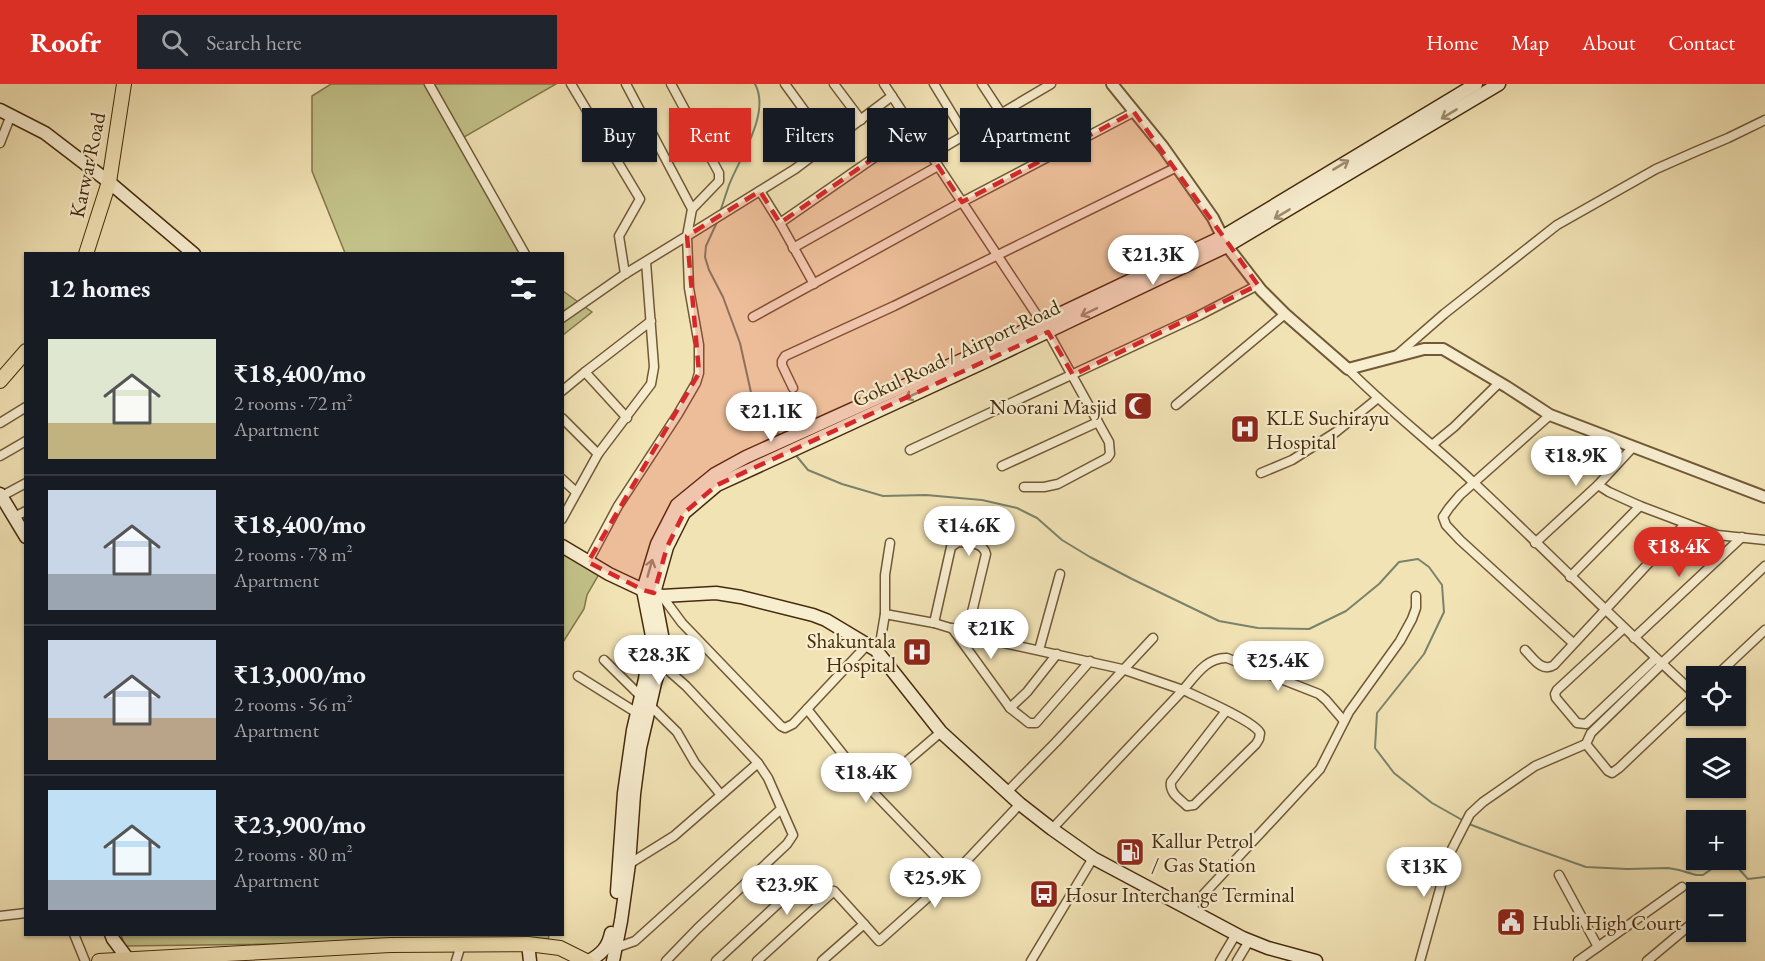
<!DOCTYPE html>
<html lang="en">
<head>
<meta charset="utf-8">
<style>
	body { margin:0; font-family:"EB Garamond",serif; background:#20242c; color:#f1f3f6; height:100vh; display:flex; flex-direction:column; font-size:22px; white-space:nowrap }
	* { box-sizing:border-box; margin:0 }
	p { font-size:20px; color:#9ea1a6 }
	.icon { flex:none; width:33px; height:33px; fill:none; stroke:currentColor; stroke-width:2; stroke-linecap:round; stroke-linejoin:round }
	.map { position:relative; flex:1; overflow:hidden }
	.drawer { position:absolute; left:24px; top:168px; width:540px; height:684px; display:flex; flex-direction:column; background:#171b24; border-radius:0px; box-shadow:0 2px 4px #0004 }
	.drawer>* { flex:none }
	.banner { position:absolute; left:582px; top:24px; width:570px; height:54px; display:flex; gap:12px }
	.controls { position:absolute; left:1686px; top:582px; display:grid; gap:12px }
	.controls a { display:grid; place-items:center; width:60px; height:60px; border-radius:0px; background:#171b24; box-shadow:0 2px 4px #0004; font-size:30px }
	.price { position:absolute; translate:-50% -51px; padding:0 14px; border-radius:21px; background:#fff; color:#222; font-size:20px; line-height:39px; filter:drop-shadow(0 2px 3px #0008) }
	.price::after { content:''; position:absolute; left:50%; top:36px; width:18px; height:14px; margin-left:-9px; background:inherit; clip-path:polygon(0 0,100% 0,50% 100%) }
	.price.current { background:#d93025; color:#fff }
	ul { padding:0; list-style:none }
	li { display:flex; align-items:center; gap:18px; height:150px; padding:0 24px }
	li+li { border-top:2px solid #363941 }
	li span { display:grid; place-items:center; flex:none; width:168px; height:120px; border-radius:0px; color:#555 }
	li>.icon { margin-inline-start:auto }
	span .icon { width:72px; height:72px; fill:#fffc; stroke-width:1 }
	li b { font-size:26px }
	h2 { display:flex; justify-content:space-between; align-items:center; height:72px; padding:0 24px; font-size:26px }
	.chip { padding:0 21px; border-radius:0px; background:#171b24; box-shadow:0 2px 4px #0004; font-size:21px; line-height:54px }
	.chip.current { background:#d93025; color:#fff }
	header { display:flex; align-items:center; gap:36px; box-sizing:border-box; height:84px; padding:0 30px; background:#d93025; color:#fff }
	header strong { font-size:28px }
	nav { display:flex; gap:33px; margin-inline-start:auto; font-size:21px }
	.search { width:420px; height:54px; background:#20242c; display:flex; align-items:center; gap:15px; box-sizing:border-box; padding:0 21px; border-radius:0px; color:#9ea1a6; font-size:22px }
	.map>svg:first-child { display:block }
	.green { fill:#c2c188; stroke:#84764a; stroke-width:1.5 }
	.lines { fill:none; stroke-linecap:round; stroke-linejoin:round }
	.stream { stroke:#79836b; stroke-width:2 }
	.minor-casing { stroke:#715936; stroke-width:11 }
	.tertiary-casing { stroke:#715936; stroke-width:14 }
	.secondary-casing { stroke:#462b0c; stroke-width:15 }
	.primary-casing { stroke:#462b0c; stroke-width:16 }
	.trunk-casing { stroke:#462b0c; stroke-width:16 }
	.minor { stroke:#f7edcf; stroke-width:8 }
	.tertiary { stroke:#f7edcf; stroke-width:10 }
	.secondary { stroke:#f7edcf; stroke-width:12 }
	.primary { stroke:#f2e3b5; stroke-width:14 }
	.trunk { stroke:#f2e3b5; stroke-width:14 }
	.oneway { stroke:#9e8c6e }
	.marked { fill:#d62828; fill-opacity:0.2; stroke:#d62828; stroke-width:4.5; stroke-dasharray:12 8; stroke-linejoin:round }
	.labels { text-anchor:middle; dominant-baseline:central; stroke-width:4.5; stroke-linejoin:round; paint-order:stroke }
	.street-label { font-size:21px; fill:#462b0c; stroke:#f7edcf }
	.poi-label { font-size:21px; fill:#462b0c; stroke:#f7edcf; text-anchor:start }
</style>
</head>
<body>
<header>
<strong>Roofr</strong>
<div class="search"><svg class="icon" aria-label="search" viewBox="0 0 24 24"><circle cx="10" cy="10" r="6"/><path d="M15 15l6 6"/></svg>Search here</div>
<nav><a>Home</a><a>Map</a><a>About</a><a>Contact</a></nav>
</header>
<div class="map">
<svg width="1765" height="877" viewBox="0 0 1765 877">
	<rect width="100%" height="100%" fill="#f2e3b5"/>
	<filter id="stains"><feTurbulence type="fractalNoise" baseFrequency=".00333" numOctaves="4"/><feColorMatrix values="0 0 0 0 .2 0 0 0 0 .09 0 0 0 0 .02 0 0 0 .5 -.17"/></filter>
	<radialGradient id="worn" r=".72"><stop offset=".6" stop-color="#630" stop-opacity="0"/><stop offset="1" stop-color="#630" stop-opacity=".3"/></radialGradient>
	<!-- green -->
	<g class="green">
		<path d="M331,0h225l-92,53 4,10 56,106h-179l-33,-82v-75z"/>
		<path d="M563,207l29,21 -29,23z"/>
		<path d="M563,465l19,16 17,9 -12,21 -3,14 -21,33v8z"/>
		<path d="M121,851h428l-1,5 -423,6z"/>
	</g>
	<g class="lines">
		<!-- stream -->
		<g class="stream">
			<path d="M720,128c3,-9 6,-18 9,-27 11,-28 42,-72 26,-101"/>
			<path d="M718,136l-12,26 -1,11 4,13 14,27 17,46 12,54 10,18 19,22"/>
			<path d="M794,369l14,17 34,14 41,12 43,-1 56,5 35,8 20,10 25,22 28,17 42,22 87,42 39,7 51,1 37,-18 33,-27 20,-22 19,-3 11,8 13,18 2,27 -20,42 -47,59 -2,35 19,25 38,30 32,18"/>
			<path d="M1469,740l52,20 65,23 41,2 41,-1 11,2 17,5h7l16,-11 14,-4"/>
			<path d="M1736,774l2,10 10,11 17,-2"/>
		</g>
		<!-- minor casing -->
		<g class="minor-casing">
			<g id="minor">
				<path d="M429,0l96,170"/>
				<path d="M571,0l69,115 -21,37 6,38"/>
				<path d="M626,0l66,125"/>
				<path d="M785,0l43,59"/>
				<path d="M834,0l27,36"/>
				<path d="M884,0l164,248 61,110 1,12 -3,4 -49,26 -14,3h-20"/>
				<path d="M934,0l31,51"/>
				<path d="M982,0l19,29"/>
				<path d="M0,59l11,-28"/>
				<path d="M931,71l120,-71"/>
				<path d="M760,107l20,32 34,61"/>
				<path d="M780,139l134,-93"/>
				<path d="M793,164l145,-82"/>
				<path d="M753,233l209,-115 172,-90"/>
				<path d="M562,234l63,-44 62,-38 5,-27 27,-28v-8l-48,-89"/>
				<path d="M1397,271l47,-41 113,-89 99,-56 41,-18 31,-13 37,-18"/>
				<path d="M1348,285c39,40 84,74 125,113 75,70 147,144 223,213l-77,73 -7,5 -4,-2 -22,-27 5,-11 71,-69v-1l103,-97"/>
				<path d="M585,288l42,46"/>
				<path d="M793,304l-11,-23v-4l3,-5 109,-50 283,-139"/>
				<path d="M562,307l23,-19 66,-51"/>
				<path d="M1176,321l109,-91"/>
				<path d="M1550,331l-90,80 -11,13 -6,9 3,8 14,15 113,103"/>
				<path d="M562,334l36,36"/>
				<path d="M0,339l26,-16"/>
				<path d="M1432,361l22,-18 45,-44"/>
				<path d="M910,366l288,-134 60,-31"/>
				<path d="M0,372l26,-15"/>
				<path d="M1002,382l96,-44"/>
				<path d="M1261,389l31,-13 44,-28 42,-34"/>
				<path d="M562,395l14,13"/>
				<path d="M1598,401l11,7 31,14 77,29 48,5"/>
				<path d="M2,412l24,-13"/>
				<path d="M14,433l12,-6"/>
				<path d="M562,435l36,-65 53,-70 3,-17 -8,-105"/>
				<path d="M1535,459l63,-58 35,-38"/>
				<path d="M588,478l30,-56 60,-92 18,-31 3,-10v-28l-10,-57 -2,-52 108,-67 97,-73"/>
				<path d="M1570,493l70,-71"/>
				<path d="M662,512l20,27 99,103 4,2 8,-4 75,-80"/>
				<path d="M885,530v-39l5,-32"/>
				<path d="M934,539l17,-76 7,-5c11,1 25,0 28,12l-19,79"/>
				<path d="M952,544l58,80"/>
				<path d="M1624,544l-67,62 -2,4 1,4 21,25 9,1 70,-66"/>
				<path d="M1634,554l108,-101"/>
				<path d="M876,566l5,-12 4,-24 49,9 56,17 132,29 61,21c12,-14 24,-33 44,-32l92,36 7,6 18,21"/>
				<path d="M1039,566l21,-76"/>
				<path d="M1525,566c8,8 17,23 29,15l131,-141"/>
				<path d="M1057,570l-30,38 -17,16 19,15h7l54,-62"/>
				<path d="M604,576l73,72 18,31 26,32"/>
				<path d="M661,580l25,22 72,77 10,15 25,57 -6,9 -90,85 -31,32"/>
				<path d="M578,592l59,37"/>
				<path d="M1716,592l49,-46"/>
				<path d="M807,625l65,82 81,84"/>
				<path d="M872,707l69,-59"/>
				<path d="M1007,708l49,-50 97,-104"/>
				<path d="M1052,745l131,-139c15,7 71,31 77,43l-1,6 -3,5 -62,61 -7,1c-7,-7 -18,-13 -16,-24l55,-71"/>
				<path d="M629,780l45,-28 84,-73"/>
				<path d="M1559,791l39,72"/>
				<path d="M1731,808l3,-2"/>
				<path d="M1189,826l131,-141 29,-57 51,-71 12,-22 4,-11v-12"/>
				<path d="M0,832l26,-3"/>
				<path d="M74,850l11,27"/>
				<path d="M615,864l20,-7 146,-132"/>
				<path d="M456,877l5,-16"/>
				<path d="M716,877l92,-85"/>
				<path d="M757,877l77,-70 30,33"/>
				<path d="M822,877l42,-37 15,17 74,-66 67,-71"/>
				<path d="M1031,877l62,-103"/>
				<path d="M1220,877l16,-27"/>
				<path d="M1237,877l12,-20"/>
				<path d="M1420,877l30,-108 20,-39 13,-12 52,-36 51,-22"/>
				<path d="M1578,877l104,-74"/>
				<path d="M1647,877l49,-41"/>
			</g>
		</g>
		<!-- tertiary casing -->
		<g class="tertiary-casing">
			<path id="tertiary" d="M1112,0l51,63 50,71 14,28 34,44 24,24 63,55 76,-20h19l64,38 43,28 215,82"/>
		</g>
		<!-- secondary casing -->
		<g class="secondary-casing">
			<g id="secondary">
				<path d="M0,26l45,23 64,49 85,72"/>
				<path d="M0,410l26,43"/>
				<path d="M562,462l47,28 34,16 19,6 54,-3 25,4 72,18 13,5 50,30 65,82 79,72 32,25 41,29 150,80 25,10 48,13"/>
				<path d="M617,808l7,-99 9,-63 12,-51 7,-43 -9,-46 14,-46 20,-39 38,-31 31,-17 229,-103 247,-117 254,-153"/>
				<path d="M111,850l2,5 15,20 -1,2"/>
				<path d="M528,860l2,17"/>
				<path d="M589,877c12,-7 19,-13 22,-28"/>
				<path d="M613,877l8,-40 8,-57 5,-70 6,-46 15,-65 6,-19 1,-29 -8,-42 13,-46 17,-34 33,-28 263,-121 247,-118 272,-162"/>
			</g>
		</g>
		<!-- primary casing -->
		<g class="primary-casing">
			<path id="primary" d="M99,877l291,-16 138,-1 32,4 26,13"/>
		</g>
		<!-- trunk casing -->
		<g class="trunk-casing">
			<g id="trunk">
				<path d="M86,170l23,-72 15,-98"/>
				<path d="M0,297l26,-30"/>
			</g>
		</g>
		<!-- minor -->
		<use href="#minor" class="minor"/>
		<!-- tertiary -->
		<use href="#tertiary" class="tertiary"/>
		<!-- secondary -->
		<use href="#secondary" class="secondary"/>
		<!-- primary -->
		<use href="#primary" class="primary"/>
		<!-- trunk -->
		<use href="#trunk" class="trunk"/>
	</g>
	<!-- one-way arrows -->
	<defs><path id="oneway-shaft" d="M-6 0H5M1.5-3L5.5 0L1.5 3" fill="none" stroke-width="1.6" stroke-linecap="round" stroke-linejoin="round" transform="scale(1.5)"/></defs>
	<g class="oneway">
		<use href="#oneway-shaft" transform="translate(1449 30) rotate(149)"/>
		<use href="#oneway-shaft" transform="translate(1341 81) rotate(-31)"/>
		<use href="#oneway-shaft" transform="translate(1282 130) rotate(149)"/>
		<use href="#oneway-shaft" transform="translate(1089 228) rotate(154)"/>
		<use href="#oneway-shaft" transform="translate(913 311) rotate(155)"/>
		<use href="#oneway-shaft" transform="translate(650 484) rotate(-74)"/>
	</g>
	<!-- marked area -->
	<path class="marked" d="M1134,28l124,173 -185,90 -25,-43 -331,153 -33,28 -17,34 -13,46 -11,-3 -55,-28 111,-189 -12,-137 73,-45 20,32 134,-93 48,72z"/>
	<!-- icons -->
	<defs>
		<g id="mosque-square" transform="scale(1.5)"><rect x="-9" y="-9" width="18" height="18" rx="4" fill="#8f2418" stroke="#f7edcf"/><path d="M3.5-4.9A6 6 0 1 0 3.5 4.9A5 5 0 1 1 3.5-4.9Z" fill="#fff"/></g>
		<g id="hospital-square" transform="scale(1.5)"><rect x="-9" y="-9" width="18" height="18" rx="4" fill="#8f2418" stroke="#f7edcf"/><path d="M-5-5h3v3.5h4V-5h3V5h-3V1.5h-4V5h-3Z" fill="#fff"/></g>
		<g id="fuel-square" transform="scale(1.5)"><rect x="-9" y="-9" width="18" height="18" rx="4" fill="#8f2418" stroke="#f7edcf"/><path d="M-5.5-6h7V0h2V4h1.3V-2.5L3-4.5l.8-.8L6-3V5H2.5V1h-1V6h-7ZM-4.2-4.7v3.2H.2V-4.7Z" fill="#fff"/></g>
		<g id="bus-square" transform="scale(1.5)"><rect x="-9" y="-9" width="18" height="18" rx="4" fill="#8f2418" stroke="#f7edcf"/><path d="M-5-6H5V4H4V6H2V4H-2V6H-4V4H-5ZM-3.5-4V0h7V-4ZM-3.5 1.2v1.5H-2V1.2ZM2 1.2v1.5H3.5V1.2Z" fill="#fff"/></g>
		<g id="civic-square" transform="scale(1.5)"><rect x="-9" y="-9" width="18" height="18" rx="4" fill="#8f2418" stroke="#f7edcf"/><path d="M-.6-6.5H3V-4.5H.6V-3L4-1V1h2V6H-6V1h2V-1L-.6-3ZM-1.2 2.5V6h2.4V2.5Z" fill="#fff"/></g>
	</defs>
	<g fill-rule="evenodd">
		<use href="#mosque-square" x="1138" y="322"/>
		<use href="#hospital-square" x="1245" y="345"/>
		<use href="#hospital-square" x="917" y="568"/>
		<use href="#fuel-square" x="1130" y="768"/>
		<use href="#bus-square" x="1044" y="810"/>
		<use href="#civic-square" x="1511" y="838"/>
	</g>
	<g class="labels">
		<!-- street labels -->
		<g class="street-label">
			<text transform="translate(87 81) rotate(-78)">Karwar Road</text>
			<text transform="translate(956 269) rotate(-25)">Gokul Road / Airport Road</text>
		</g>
		<!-- poi labels -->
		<g class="poi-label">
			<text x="1117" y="322" text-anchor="end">Noorani Masjid</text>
			<text x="1266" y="333">KLE Suchirayu<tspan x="1266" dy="24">Hospital</tspan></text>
			<text x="896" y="556" text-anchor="end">Shakuntala<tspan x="896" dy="24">Hospital</tspan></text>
			<text x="1151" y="756">Kallur Petrol<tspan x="1151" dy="24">/ Gas Station</tspan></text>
			<text x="1065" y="810">Hosur Interchange Terminal</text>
			<text x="1532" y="838">Hubli High Court</text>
		</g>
	</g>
	<rect width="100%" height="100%" filter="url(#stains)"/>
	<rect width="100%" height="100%" fill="url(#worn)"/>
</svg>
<div class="controls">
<a><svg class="icon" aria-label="locate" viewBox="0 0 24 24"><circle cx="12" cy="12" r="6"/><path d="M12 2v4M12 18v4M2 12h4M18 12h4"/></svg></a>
<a><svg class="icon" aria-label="layers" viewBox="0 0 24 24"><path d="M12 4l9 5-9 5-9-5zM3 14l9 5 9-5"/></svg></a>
<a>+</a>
<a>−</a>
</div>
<b class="price" style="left:1153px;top:202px">₹21.3K</b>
<b class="price" style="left:771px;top:359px">₹21.1K</b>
<b class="price" style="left:1576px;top:403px">₹18.9K</b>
<b class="price" style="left:969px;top:473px">₹14.6K</b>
<b class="price current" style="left:1679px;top:494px">₹18.4K</b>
<b class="price" style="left:991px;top:576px">₹21K</b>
<b class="price" style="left:659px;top:602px">₹28.3K</b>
<b class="price" style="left:1278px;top:608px">₹25.4K</b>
<b class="price" style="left:866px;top:720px">₹18.4K</b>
<b class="price" style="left:1424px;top:814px">₹13K</b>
<b class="price" style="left:935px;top:825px">₹25.9K</b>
<b class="price" style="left:787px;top:832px">₹23.9K</b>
<div class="banner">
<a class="chip">Buy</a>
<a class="chip current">Rent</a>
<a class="chip">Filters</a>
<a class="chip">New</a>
<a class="chip">Apartment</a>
</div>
<section class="drawer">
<h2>12 homes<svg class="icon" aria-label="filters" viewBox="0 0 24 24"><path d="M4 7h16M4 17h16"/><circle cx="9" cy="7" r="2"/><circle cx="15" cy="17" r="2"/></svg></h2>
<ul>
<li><span style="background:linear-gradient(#dfe7d0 70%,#c2b280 0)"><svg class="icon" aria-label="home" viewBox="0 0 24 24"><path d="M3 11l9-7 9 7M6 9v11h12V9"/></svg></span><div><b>₹18,400/mo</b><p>2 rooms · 72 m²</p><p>Apartment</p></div></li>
<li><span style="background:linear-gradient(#c9d6e8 70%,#9aa5b1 0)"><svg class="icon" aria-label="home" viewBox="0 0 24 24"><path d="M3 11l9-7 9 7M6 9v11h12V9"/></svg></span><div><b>₹18,400/mo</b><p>2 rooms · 78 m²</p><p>Apartment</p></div></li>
<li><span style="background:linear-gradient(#c9d6e8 65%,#b9a48a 0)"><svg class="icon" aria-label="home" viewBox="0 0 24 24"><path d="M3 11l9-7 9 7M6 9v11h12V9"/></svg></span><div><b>₹13,000/mo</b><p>2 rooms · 56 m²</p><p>Apartment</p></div></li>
<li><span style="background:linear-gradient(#bfe0f5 75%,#9aa5b1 0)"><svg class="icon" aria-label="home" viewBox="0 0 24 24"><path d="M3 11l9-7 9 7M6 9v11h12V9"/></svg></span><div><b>₹23,900/mo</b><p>2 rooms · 80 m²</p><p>Apartment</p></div></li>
</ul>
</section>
</div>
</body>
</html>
